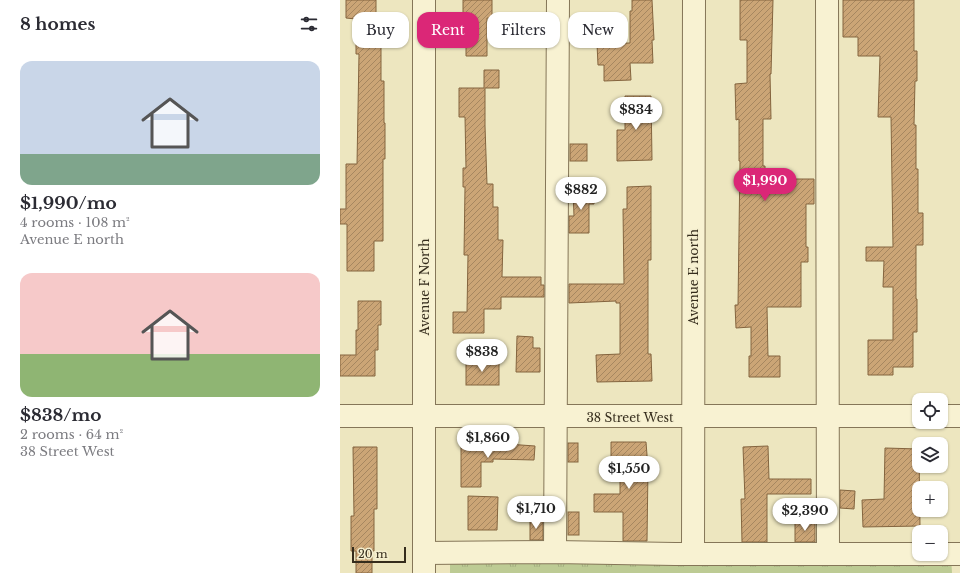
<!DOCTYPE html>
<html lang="en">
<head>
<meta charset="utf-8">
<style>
	body { margin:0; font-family:"Libre Baskerville",serif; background:#f2f2f3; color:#2b2b33; height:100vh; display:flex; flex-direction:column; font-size:15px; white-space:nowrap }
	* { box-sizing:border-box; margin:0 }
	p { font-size:13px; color:#7c7c81 }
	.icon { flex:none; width:22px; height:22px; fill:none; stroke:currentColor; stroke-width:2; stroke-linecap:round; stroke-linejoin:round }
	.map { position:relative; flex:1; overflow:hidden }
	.sheet { display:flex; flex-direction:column; background:#fff; width:340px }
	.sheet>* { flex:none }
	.guide { position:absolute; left:12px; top:12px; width:380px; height:36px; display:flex; gap:8px }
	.controls { position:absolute; left:572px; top:393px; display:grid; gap:8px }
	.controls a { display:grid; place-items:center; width:36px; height:36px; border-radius:8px; background:#fff; box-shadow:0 1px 3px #0004; font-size:20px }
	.scale { position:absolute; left:12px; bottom:10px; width:54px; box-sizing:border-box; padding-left:4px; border:2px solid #352c1c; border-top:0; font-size:11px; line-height:14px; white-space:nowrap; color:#352c1c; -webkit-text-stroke:3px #f5efcf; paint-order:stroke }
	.price { position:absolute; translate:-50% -34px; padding:0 9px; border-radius:14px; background:#fff; color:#222; font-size:13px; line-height:26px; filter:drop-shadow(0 1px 2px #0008) }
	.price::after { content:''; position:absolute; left:50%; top:24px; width:12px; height:9px; margin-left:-6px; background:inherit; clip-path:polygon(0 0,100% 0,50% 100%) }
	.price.selected { background:#db2777; color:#fff }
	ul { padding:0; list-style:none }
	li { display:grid; align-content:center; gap:8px; height:212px; padding:0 20px }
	li span { display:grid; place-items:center; height:124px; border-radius:12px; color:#555 }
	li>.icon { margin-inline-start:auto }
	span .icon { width:72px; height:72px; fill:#fffc; stroke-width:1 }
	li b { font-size:17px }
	h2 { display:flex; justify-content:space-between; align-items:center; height:48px; padding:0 20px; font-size:17px }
	.tag { padding:0 14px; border-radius:12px; background:#fff; box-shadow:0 1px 3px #0004; font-size:14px; line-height:36px }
	.tag.selected { background:#db2777; color:#fff }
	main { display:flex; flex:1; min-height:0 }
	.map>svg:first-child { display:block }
	.park { fill:url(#park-tufts) }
	.building { fill:url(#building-hatch); stroke:#84643e }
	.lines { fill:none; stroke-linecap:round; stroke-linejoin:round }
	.minor-casing { stroke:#857658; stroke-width:24 }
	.minor { stroke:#f8f2d2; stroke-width:22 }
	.labels { text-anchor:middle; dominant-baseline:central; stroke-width:3; stroke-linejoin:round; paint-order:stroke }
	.street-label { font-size:12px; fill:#352c1c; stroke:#f5efcf }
</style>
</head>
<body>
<main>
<section class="sheet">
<h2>8 homes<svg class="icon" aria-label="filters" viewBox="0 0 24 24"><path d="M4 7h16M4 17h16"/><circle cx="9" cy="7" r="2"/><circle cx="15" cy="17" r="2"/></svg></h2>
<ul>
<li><span style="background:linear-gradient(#c9d6e8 75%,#7fa58c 0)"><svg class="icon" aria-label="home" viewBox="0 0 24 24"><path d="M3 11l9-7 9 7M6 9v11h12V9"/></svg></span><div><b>$1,990/mo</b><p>4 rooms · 108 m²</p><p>Avenue E north</p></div></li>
<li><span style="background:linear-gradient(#f6c9c9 65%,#8fb573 0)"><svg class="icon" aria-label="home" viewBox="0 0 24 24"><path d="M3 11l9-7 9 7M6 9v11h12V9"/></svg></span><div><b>$838/mo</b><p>2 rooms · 64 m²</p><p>38 Street West</p></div></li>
</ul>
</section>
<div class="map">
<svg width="620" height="573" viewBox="0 0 620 573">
	<defs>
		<pattern id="park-tufts" width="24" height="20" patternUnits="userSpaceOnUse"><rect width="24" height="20" fill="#bdcb94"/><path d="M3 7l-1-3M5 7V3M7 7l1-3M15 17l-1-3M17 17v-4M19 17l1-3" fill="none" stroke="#a3ae7f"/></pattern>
		<pattern id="building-hatch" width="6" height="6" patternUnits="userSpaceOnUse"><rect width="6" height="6" fill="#cba576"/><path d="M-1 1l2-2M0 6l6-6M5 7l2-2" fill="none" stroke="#a68760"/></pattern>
	</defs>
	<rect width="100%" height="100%" fill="#ede6bf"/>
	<!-- park -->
	<path class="park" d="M611,557l1,16h-502v-15z"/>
	<!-- building -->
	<g class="building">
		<path d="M6,0h30v33h5v48h3v42h1v36h-2v82h-9v30h-27v-47h-7v-15h6v-45h11l2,-110h-3v-35l-10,-1z"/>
		<path d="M123,0h29v18h-5v38h-21v-38h-3z"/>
		<path d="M292,0h20l2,40h-2l1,23h-23l1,17 -27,1v-16h-6l-1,-21 33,-1v-32h2z"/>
		<path d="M400,0h33l-2,74h-1l1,45h-8v47h2v13h49v25h-8v43h2v15h-7v45h-34l1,49h12v21h-31v-21h2v-29l-15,1 -1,-23h3l2,-144h-1v-42l-3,1 -1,-36 12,-1v-43h-7z"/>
		<path d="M503,0h71v51h3v30h-2l-1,44h2v44h2v44h5v32h-7v54h1v33h-4v35h-20v8h-25v-35h25v-53h-10l1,-26h-18v-14h27l-2,-130h-13l2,-61h-22v-19h-15z"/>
		<path d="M144,70h15v18h-14v38l2,58h6v23h5v33h5l-1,37h39v8h3v12h-43v12h-17v24h-31v-21h14l1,-57h-4l1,-68h-2v-19h3l-1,-51h-6v-29h25z"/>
		<path d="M285,96h26l1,64 -35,1v-31h8z"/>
		<rect x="230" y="144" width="17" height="17"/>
		<path d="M311,186v74h-3v94h3l1,27 -55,1 -1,-27 24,-1v-51h-4v-2l-47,2v-19h55l-1,-75h4v-22z"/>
		<path d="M254,189v15h-5v29h-20v-17h5l-1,-26z"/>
		<path d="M18,301h23v24h-3v25h-3v26h-35v-21h16v-25h2z"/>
		<path d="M177,336l16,1v11h7v24h-24z"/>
		<rect x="126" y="361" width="33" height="24"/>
		<path d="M271,442h35l2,26 -1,73h-24v-29h-29v-18h26v-30h-9z"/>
		<path d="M121,443h32l42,3 -1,14 -41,-1v3h-12v25h-20z"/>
		<rect x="228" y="443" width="10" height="19"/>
		<path d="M428,446l1,33h42v15h-44v48h-25l-1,-43h4l-2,-52z"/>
		<path d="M13,447h24v62h-3v42h-2v22h-16v-22h-5v-35h3z"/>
		<path d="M545,448l34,1 1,77 -57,1 -1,-27 22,-1z"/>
		<path d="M500,490l15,1 -1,18 -14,-1z"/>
		<path d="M128,496l30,1 -1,33h-29z"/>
		<rect x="228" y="512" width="11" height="23"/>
		<rect x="190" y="520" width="13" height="20"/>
		<rect x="455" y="522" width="20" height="20"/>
	</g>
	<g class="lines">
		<!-- minor casing -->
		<g class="minor-casing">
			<g id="minor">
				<path d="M487,0l1,554"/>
				<path d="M0,416h579"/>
				<path d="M601,416h19"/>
				<path d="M215,552l3,-552"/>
				<path d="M84,553l131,-1 120,2h285"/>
				<path d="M353,554l1,-554"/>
				<path d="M84,573v-573"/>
			</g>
		</g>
		<!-- minor -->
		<use href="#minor" class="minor"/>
	</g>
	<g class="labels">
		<!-- street labels -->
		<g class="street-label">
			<text transform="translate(353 277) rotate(-90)">Avenue E north</text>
			<text transform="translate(84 287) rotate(-90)">Avenue F North</text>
			<text x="290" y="417">38 Street West</text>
		</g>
	</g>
</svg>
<div class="controls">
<a><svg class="icon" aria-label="locate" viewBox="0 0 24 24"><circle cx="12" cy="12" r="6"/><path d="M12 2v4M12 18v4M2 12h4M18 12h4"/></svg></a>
<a><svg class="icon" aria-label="layers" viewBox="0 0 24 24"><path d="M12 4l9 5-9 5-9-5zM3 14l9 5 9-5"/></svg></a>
<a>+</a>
<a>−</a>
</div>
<div class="scale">20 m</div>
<b class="price" style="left:296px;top:131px">$834</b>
<b class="price selected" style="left:425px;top:202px">$1,990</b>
<b class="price" style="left:241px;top:211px">$882</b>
<b class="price" style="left:142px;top:373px">$838</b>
<b class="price" style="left:148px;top:459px">$1,860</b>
<b class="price" style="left:289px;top:490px">$1,550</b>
<b class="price" style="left:196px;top:530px">$1,710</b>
<b class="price" style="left:465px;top:532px">$2,390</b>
<div class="guide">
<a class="tag">Buy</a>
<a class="tag selected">Rent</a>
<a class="tag">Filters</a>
<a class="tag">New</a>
</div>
</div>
</main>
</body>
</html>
